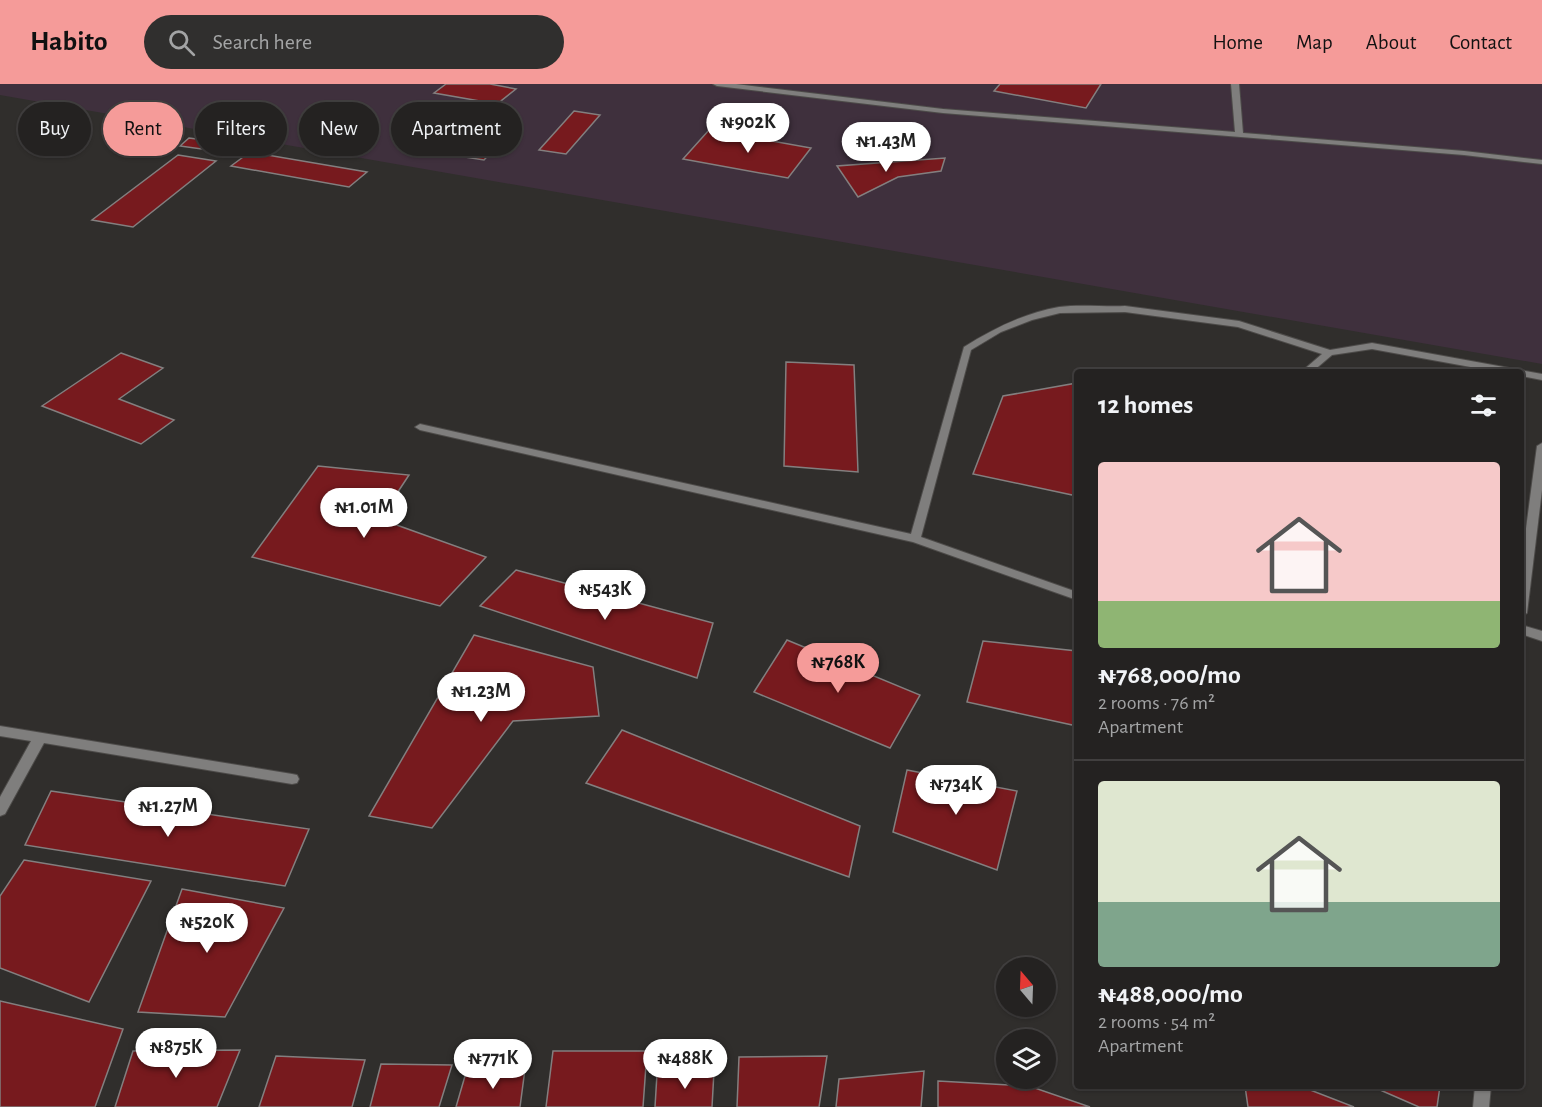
<!DOCTYPE html>
<html lang="en">
<head>
<meta charset="utf-8">
<style>
	body { margin:0; font-family:"Alegreya Sans",sans-serif; background:#302f2e; color:#f1f3f6; height:100vh; display:flex; flex-direction:column; font-size:22px; white-space:nowrap }
	* { box-sizing:border-box; margin:0 }
	p { font-size:20px; color:#a3a4a5 }
	.icon { flex:none; width:33px; height:33px; fill:none; stroke:currentColor; stroke-width:2; stroke-linecap:round; stroke-linejoin:round }
	.map { position:relative; flex:1; overflow:hidden }
	.drawer { position:absolute; left:1074px; top:285px; width:450px; height:720px; display:flex; flex-direction:column; background:#242221; border-radius:6px; box-shadow:0 2px 4px #0004,0 0 0 2px #413f3f }
	.drawer>* { flex:none }
	.top-card { position:absolute; left:18px; top:18px; width:570px; height:54px; display:flex; gap:12px }
	.needle { width:39px; rotate:341deg }
	.fabs { position:absolute; left:996px; top:873px; display:grid; gap:12px }
	.fabs a { display:grid; place-items:center; width:60px; height:60px; border-radius:50%; background:#242221; box-shadow:0 2px 4px #0004,0 0 0 2px #413f3f; font-size:30px }
	.price { position:absolute; translate:-50% -51px; padding:0 14px; border-radius:21px; background:#fff; color:#222; font-size:20px; line-height:39px; filter:drop-shadow(0 2px 3px #0008) }
	.price::after { content:''; position:absolute; left:50%; top:36px; width:18px; height:14px; margin-left:-9px; background:inherit; clip-path:polygon(0 0,100% 0,50% 100%) }
	.price.selected { background:#f59b99; color:#111 }
	ul { padding:0; list-style:none }
	li { display:grid; align-content:center; gap:12px; height:318px; padding:0 24px }
	li+li { border-top:2px solid #413f3f }
	li span { display:grid; place-items:center; height:186px; border-radius:6px; color:#555 }
	li>.icon { margin-inline-start:auto }
	span .icon { width:108px; height:108px; fill:#fffc; stroke-width:1 }
	li b { font-size:26px }
	h2 { display:flex; justify-content:space-between; align-items:center; height:72px; padding:0 24px; font-size:26px }
	.pill { padding:0 21px; border-radius:27px; background:#242221; box-shadow:0 2px 4px #0004,0 0 0 2px #413f3f; font-size:21px; line-height:54px }
	.pill.selected { background:#f59b99; color:#111 }
	header { display:flex; align-items:center; gap:36px; box-sizing:border-box; height:84px; padding:0 30px; background:#f59b99; color:#111 }
	header strong { font-size:28px }
	nav { display:flex; gap:33px; margin-inline-start:auto; font-size:21px }
	.search { width:420px; height:54px; background:#302f2e; display:flex; align-items:center; gap:15px; box-sizing:border-box; padding:0 21px; border-radius:33px; color:#a3a4a5; font-size:22px }
	.map>svg:first-child { display:block }
	.medical { fill:#3f303d }
	.building { fill:#771a1e; stroke:#837f7f; stroke-width:1.5 }
	.lines { fill:none; stroke-linecap:round; stroke-linejoin:round }
	.service-casing { stroke:#4d4b49; stroke-width:2 }
	.minor-casing { stroke:#4d4b49; stroke-width:2 }
	.service { fill:#7f7e7d; fill-rule:evenodd }
	.minor { fill:#7f7e7d; fill-rule:evenodd }
</style>
</head>
<body>
<header>
<strong>Habito</strong>
<div class="search"><svg class="icon" aria-label="search" viewBox="0 0 24 24"><circle cx="10" cy="10" r="6"/><path d="M15 15l6 6"/></svg>Search here</div>
<nav><a>Home</a><a>Map</a><a>About</a><a>Contact</a></nav>
</header>
<div class="map">
<svg width="1542" height="1023" viewBox="0 0 1542 1023">
	<rect width="100%" height="100%" fill="#302e2c"/>
	<!-- medical -->
	<path class="medical" d="M0,0h1542v280l-1542,-269z"/>
	<!-- building -->
	<g class="building">
		<path d="M446,0h44l26,5 -19,15 -63,-11z"/>
		<path d="M1000,0h101l-15,24 -92,-17z"/>
		<path d="M574,27l26,4 -34,39 -27,-4z"/>
		<path d="M709,46l102,18 -23,30 -105,-19z"/>
		<path d="M189,54l30,4 -10,8 -29,-4z"/>
		<path d="M446,54l51,8 -13,14 -52,-8z"/>
		<path d="M250,68l117,20 -18,15 -118,-21z"/>
		<path d="M178,71l38,6 -83,66 -41,-7z"/>
		<path d="M945,74l-4,13 -43,6 -40,20 -21,-31z"/>
		<path d="M121,269l42,15 -44,31 55,21 -33,24 -99,-38z"/>
		<path d="M786,278l68,3 4,107 -74,-6z"/>
		<path d="M1077,299v113l-104,-22 30,-78z"/>
		<path d="M318,382l91,9 -29,44 106,38 -46,49 -188,-49z"/>
		<path d="M516,486l197,53 -16,55 -217,-72z"/>
		<path d="M474,551l119,32 6,49 -86,5 -81,107 -63,-12z"/>
		<path d="M787,556l133,55 -30,53 -136,-56z"/>
		<path d="M983,557l94,10v75l-110,-24z"/>
		<path d="M622,646l238,96 -11,51 -263,-94z"/>
		<path d="M907,686l110,21 -20,79 -104,-38z"/>
		<path d="M51,707l258,38 -24,57 -260,-41z"/>
		<path d="M24,776l127,21 -62,121 -89,-34v-72z"/>
		<path d="M182,805l102,19 -59,109 -87,-5z"/>
		<path d="M0,917l123,28 -28,78h-95z"/>
		<path d="M240,966l-23,57h-102l18,-56z"/>
		<path d="M553,967h94l-4,56h-97z"/>
		<path d="M276,972l89,4 -13,47h-93z"/>
		<path d="M827,972l-8,51h-82l2,-50z"/>
		<path d="M381,980l71,1 -13,42h-69z"/>
		<path d="M525,985l-5,38h-64l9,-31z"/>
		<path d="M714,987l-2,36h-57l2,-33z"/>
		<path d="M924,987l-3,36h-85l3,-28z"/>
		<path d="M938,997l91,5 61,21h-152z"/>
		<path d="M1245,1002h55l54,21h-106z"/>
		<path d="M1371,1002h69l-3,21h-18z"/>
	</g>
	<g class="lines">
		<!-- service casing -->
		<g class="service-casing">
			<path id="service" d="M713,0h23l207,25 292,23 -4,-48h8l4,49 221,18 78,9v4l-78,-9 -521,-42 -226,-27z"/>
		</g>
		<!-- minor casing -->
		<g class="minor-casing">
			<g id="minor">
				<path d="M1125,222l114,15 91,29 42,-7 170,31v6l-21,-4v-4h-23l-126,-23 -40,6 -20,17h-11l21,-18 -84,-27 -113,-15 -65,1 -28,7 -31,12 -30,18 -50,187 156,55v8l-164,-58 -493,-112 -5,-3 5,-3 491,110 53,-187c29,-18 60,-34 95,-40 21,-3 45,0 66,-1z"/>
				<path d="M1542,359v47l-15,123 -6,4v-51l16,-120z"/>
				<path d="M1521,541l21,6v10l-21,-7z"/>
				<path d="M0,642l292,48 5,1 2,4 -2,4 -5,1 -248,-41 -39,71 -5,2v-19l31,-56 -31,-5z"/>
				<path d="M1475,1002h16l-2,21h-16z"/>
			</g>
		</g>
		<!-- service -->
		<use href="#service" class="service"/>
		<!-- minor -->
		<use href="#minor" class="minor"/>
	</g>
</svg>
<div class="fabs">
<a><svg class="needle" viewBox="-14 -14 28 28"><path d="M0-13l5 13h-10z" fill="#e53935"/><path d="M0 13l5-13h-10z" fill="#a3a4a5"/></svg></a>
<a><svg class="icon" aria-label="layers" viewBox="0 0 24 24"><path d="M12 4l9 5-9 5-9-5zM3 14l9 5 9-5"/></svg></a>
</div>
<b class="price" style="left:748px;top:70px">₦902K</b>
<b class="price" style="left:886px;top:89px">₦1.43M</b>
<b class="price" style="left:364px;top:455px">₦1.01M</b>
<b class="price" style="left:605px;top:537px">₦543K</b>
<b class="price selected" style="left:838px;top:610px">₦768K</b>
<b class="price" style="left:481px;top:639px">₦1.23M</b>
<b class="price" style="left:956px;top:732px">₦734K</b>
<b class="price" style="left:168px;top:754px">₦1.27M</b>
<b class="price" style="left:207px;top:870px">₦520K</b>
<b class="price" style="left:176px;top:995px">₦875K</b>
<b class="price" style="left:493px;top:1006px">₦771K</b>
<b class="price" style="left:685px;top:1006px">₦488K</b>
<div class="top-card">
<a class="pill">Buy</a>
<a class="pill selected">Rent</a>
<a class="pill">Filters</a>
<a class="pill">New</a>
<a class="pill">Apartment</a>
</div>
<section class="drawer">
<h2>12 homes<svg class="icon" aria-label="filters" viewBox="0 0 24 24"><path d="M4 7h16M4 17h16"/><circle cx="9" cy="7" r="2"/><circle cx="15" cy="17" r="2"/></svg></h2>
<ul>
<li><span style="background:linear-gradient(#f6c9c9 75%,#8fb573 0)"><svg class="icon" aria-label="home" viewBox="0 0 24 24"><path d="M3 11l9-7 9 7M6 9v11h12V9"/></svg></span><div><b>₦768,000/mo</b><p>2 rooms · 76 m²</p><p>Apartment</p></div></li>
<li><span style="background:linear-gradient(#dfe7d0 65%,#7fa58c 0)"><svg class="icon" aria-label="home" viewBox="0 0 24 24"><path d="M3 11l9-7 9 7M6 9v11h12V9"/></svg></span><div><b>₦488,000/mo</b><p>2 rooms · 54 m²</p><p>Apartment</p></div></li>
</ul>
</section>
</div>
</body>
</html>
